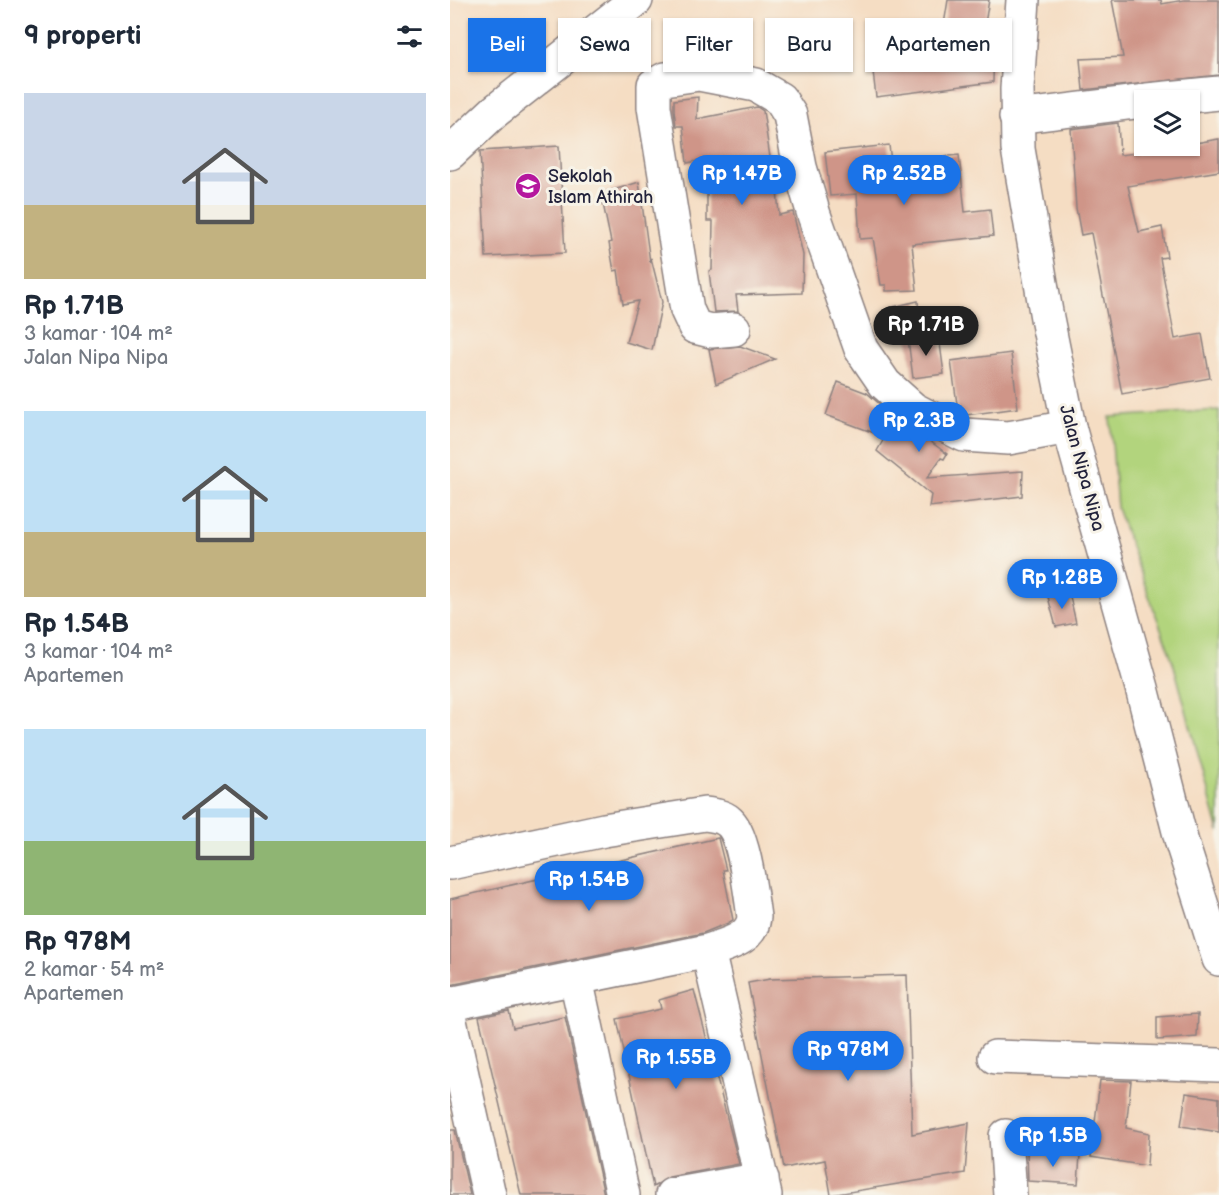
<!DOCTYPE html>
<html lang="id">
<head>
<meta charset="utf-8">
<style>
	body { margin:0; font-family:"Balsamiq Sans",sans-serif; background:#f2f2f3; color:#1f2937; height:100vh; display:flex; flex-direction:column; font-size:22px; white-space:nowrap }
	* { box-sizing:border-box; margin:0 }
	p { font-size:20px; color:#747a83 }
	.icon { flex:none; width:33px; height:33px; fill:none; stroke:currentColor; stroke-width:2; stroke-linecap:round; stroke-linejoin:round }
	.map { position:relative; flex:1; overflow:hidden }
	.side { display:flex; flex-direction:column; background:#fff; width:450px }
	.side>* { flex:none }
	.hud { position:absolute; left:18px; top:18px; width:570px; height:54px; display:flex; gap:12px }
	.tools { position:absolute; left:684px; top:90px; display:grid; gap:12px }
	.tools a { display:grid; place-items:center; width:66px; height:66px; border-radius:0px; background:#fff; box-shadow:0 2px 4px #0004; font-size:30px }
	.price { position:absolute; translate:-50% -51px; padding:0 14px; border-radius:21px; background:#1a73e8; color:#fff; font-size:20px; line-height:39px; filter:drop-shadow(0 2px 3px #0008) }
	.price::after { content:''; position:absolute; left:50%; top:36px; width:18px; height:14px; margin-left:-9px; background:inherit; clip-path:polygon(0 0,100% 0,50% 100%) }
	.price.on { background:#222; color:#fff }
	ul { padding:0; list-style:none }
	li { display:grid; align-content:center; gap:12px; height:318px; padding:0 24px }
	li span { display:grid; place-items:center; height:186px; border-radius:0px; color:#555 }
	li>.icon { margin-inline-start:auto }
	span .icon { width:108px; height:108px; fill:#fffc; stroke-width:1 }
	li b { font-size:26px }
	h2 { display:flex; justify-content:space-between; align-items:center; height:72px; padding:0 24px; font-size:26px }
	.pill { padding:0 21px; border-radius:0px; background:#fff; box-shadow:0 2px 4px #0004; font-size:21px; line-height:54px }
	.pill.on { background:#1a73e8; color:#fff }
	main { display:flex; flex:1; min-height:0 }
	.map>svg:first-child { display:block }
	.green { fill:#b2d47d; stroke:#6a7b5c; stroke-width:1.5 }
	.building { fill:#cf9588 }
	.lines { fill:none; stroke-linecap:round; stroke-linejoin:round }
	.minor-casing { stroke:#8c807f; stroke-width:36 }
	.minor { stroke:#fff; stroke-width:33 }
	.labels { text-anchor:middle; dominant-baseline:central; stroke-width:6; stroke-linejoin:round; paint-order:stroke }
	.poi-label { font-size:18px; fill:#22223b; stroke:#f7f3e8; text-anchor:start }
	.street-label { font-size:18px; fill:#22223b; stroke:#f7f3e8 }
</style>
</head>
<body>
<main>
<section class="side">
<h2>9 properti<svg class="icon" aria-label="filters" viewBox="0 0 24 24"><path d="M4 7h16M4 17h16"/><circle cx="9" cy="7" r="2"/><circle cx="15" cy="17" r="2"/></svg></h2>
<ul>
<li><span style="background:linear-gradient(#c9d6e8 60%,#c2b280 0)"><svg class="icon" aria-label="home" viewBox="0 0 24 24"><path d="M3 11l9-7 9 7M6 9v11h12V9"/></svg></span><div><b>Rp 1.71B</b><p>3 kamar · 104 m²</p><p>Jalan Nipa Nipa</p></div></li>
<li><span style="background:linear-gradient(#bfe0f5 65%,#c2b280 0)"><svg class="icon" aria-label="home" viewBox="0 0 24 24"><path d="M3 11l9-7 9 7M6 9v11h12V9"/></svg></span><div><b>Rp 1.54B</b><p>3 kamar · 104 m²</p><p>Apartemen</p></div></li>
<li><span style="background:linear-gradient(#bfe0f5 60%,#8fb573 0)"><svg class="icon" aria-label="home" viewBox="0 0 24 24"><path d="M3 11l9-7 9 7M6 9v11h12V9"/></svg></span><div><b>Rp 978M</b><p>2 kamar · 54 m²</p><p>Apartemen</p></div></li>
</ul>
</section>
<div class="map">
<svg width="769" height="1195" viewBox="0 0 769 1195">
	<rect width="100%" height="100%" fill="#f7f3e8"/>
	<filter id="ink" filterUnits="userSpaceOnUse"><feTurbulence type="fractalNoise" baseFrequency=".0167" numOctaves="2"/><feDisplacementMap in="SourceGraphic" scale="12" xChannelSelector="R" yChannelSelector="G"/><feConvolveMatrix kernelMatrix="1 2 1 2 8 2 1 2 1" color-interpolation-filters="sRGB"/></filter>
	<filter id="wash" filterUnits="userSpaceOnUse"><feTurbulence type="fractalNoise" baseFrequency=".008" numOctaves="4" result="noise"/><feDisplacementMap in="SourceGraphic" scale="24" xChannelSelector="R" yChannelSelector="G"/><feGaussianBlur stdDeviation="1.35" result="paint"/><feColorMatrix in="noise" values="0 0 0 0 0 0 0 0 0 0 0 0 0 0 0 0 0 1.4 0 .05"/><feComposite in="paint" operator="in"/></filter>
	<g filter="url(#wash)">
		<rect width="100%" height="100%" fill="#f5ddc3"/>
		<!-- green -->
		<path class="green" d="M769,410v422l-46,-170 -56,-154 -7,-91z"/>
		<g id="blocks">
			<!-- building -->
			<g class="building">
				<path d="M498,0h41l-7,41 12,-1 -1,42 -117,15 -6,-51 71,-3z"/>
				<path d="M662,0h49l1,4 22,-4h35v75l-136,15 -3,-31 43,-2z"/>
				<path d="M248,97l-1,22 60,-12 6,4 10,66 3,-1 3,39 14,-3 10,43 -1,38 -66,2 2,16 -24,1 -5,-41 3,-1 1,-49h-6v-62l-20,4 -4,-37h-7l-2,-16v-10z"/>
				<path d="M668,123l2,32 70,-9v-2l29,-5v32l-91,15 11,46 23,-5 5,30 -7,1 15,81 27,-5 8,44 -88,16 -31,-161 -10,2 -5,-27 -5,-79z"/>
				<path d="M439,145l2,17 68,-7 6,57 25,-3 3,27 -81,8 5,46 -31,1v-6h-5l-8,-47 -13,1 -3,-45 -27,2 -5,-44z"/>
				<path d="M109,146l6,107 -79,4 -6,-106z"/>
				<path d="M189,182l11,80 1,-4 11,44 -10,48 -26,-8 12,-41 -15,3 -5,-34 -4,1 -5,-28 2,-1 -10,-48z"/>
				<path d="M468,301l2,28 -30,2 -2,-23z"/>
				<path d="M489,336l5,38 -31,4 -5,-39z"/>
				<path d="M290,346l35,13 -59,25 -7,-35z"/>
				<path d="M561,353l7,55 -52,7 -8,-4 -7,-50z"/>
				<path d="M388,382l29,11 34,30 18,10 28,21 -3,5 -3,-1 -14,20 96,-7 -1,25 -93,11 2,-12 -54,-44 8,-14 -59,-22z"/>
				<path d="M619,592l7,31 -20,4 -8,-30z"/>
				<path d="M268,838l8,32h-3l10,50 -5,3 -25,10 -253,52v-86z"/>
				<path d="M457,975l5,159 57,-11 -4,50 -134,22 -6,-35 -41,8 -36,-185 22,-4z"/>
				<path d="M244,990l45,174 -70,13 -16,10 -36,-168 44,-10 -2,-9z"/>
				<path d="M59,1011l4,17 52,-11 39,178h-83l-42,-178z"/>
				<path d="M748,1014l-1,23 -40,3v-23z"/>
				<path d="M650,1080l31,1 -5,47 23,5 -2,33 -56,-9 1,-36 3,1z"/>
				<path d="M736,1093l33,5v34l-38,-6z"/>
				<path d="M0,1130h5l15,65h-20z"/>
				<path d="M577,1151l53,4 -2,29 -50,-3z"/>
			</g>
		</g>
	</g>
	<g filter="url(#ink)">
		<use href="#blocks" fill-opacity="0" stroke="#8c807f" stroke-width="1.5"/>
		<g class="lines">
			<!-- minor casing -->
			<g class="minor-casing">
				<g id="minor">
					<path d="M573,0l-6,89 1,60 29,169 22,109 73,261 40,155 37,116"/>
					<path d="M697,100l72,-7"/>
					<path d="M566,117l128,-16"/>
					<path d="M0,153l44,-41 142,-112"/>
					<path d="M284,329l-23,2 -16,-4 -8,-17 -33,-203v-22l11,-6 34,-5 57,11 24,14 10,16 10,52 14,48 47,134 24,35 28,25 51,26 44,3 61,-11"/>
					<path d="M0,863l154,-33 101,-16c8,1 17,2 23,7 16,11 23,76 26,96 -2,23 -28,27 -46,34l-258,53"/>
					<path d="M258,951l57,244"/>
					<path d="M126,979l47,216"/>
					<path d="M0,1021l39,174"/>
					<path d="M545,1057l224,8"/>
					<path d="M556,1136l4,59"/>
					<path d="M222,1195l90,-16"/>
				</g>
			</g>
			<!-- minor -->
			<use href="#minor" class="minor"/>
		</g>
	</g>
	<!-- icons -->
	<defs>
		<g id="school-disc" transform="scale(1.35)"><circle r="9.5" fill="#b5179e" stroke="#f7f3e8"/><path d="M0-5L7-2L0 1L-7-2ZM-4 1L0 2.5L4 1V4Q0 6-4 4Z" fill="#fff"/></g>
	</defs>
	<g fill-rule="evenodd">
		<use href="#school-disc" x="78" y="186"/>
	</g>
	<g class="labels">
		<!-- poi labels -->
		<g class="poi-label">
			<text x="98" y="176">Sekolah<tspan x="98" dy="21">Islam Athirah</tspan></text>
		</g>
		<!-- street labels -->
		<g class="street-label">
			<text transform="translate(632 468) rotate(75)">Jalan Nipa Nipa</text>
		</g>
	</g>
</svg>
<div class="tools">
<a><svg class="icon" aria-label="layers" viewBox="0 0 24 24"><path d="M12 4l9 5-9 5-9-5zM3 14l9 5 9-5"/></svg></a>
</div>
<b class="price" style="left:292px;top:206px">Rp 1.47B</b>
<b class="price" style="left:454px;top:206px">Rp 2.52B</b>
<b class="price on" style="left:476px;top:357px">Rp 1.71B</b>
<b class="price" style="left:469px;top:453px">Rp 2.3B</b>
<b class="price" style="left:612px;top:610px">Rp 1.28B</b>
<b class="price" style="left:139px;top:912px">Rp 1.54B</b>
<b class="price" style="left:398px;top:1082px">Rp 978M</b>
<b class="price" style="left:226px;top:1090px">Rp 1.55B</b>
<b class="price" style="left:603px;top:1168px">Rp 1.5B</b>
<div class="hud">
<a class="pill on">Beli</a>
<a class="pill">Sewa</a>
<a class="pill">Filter</a>
<a class="pill">Baru</a>
<a class="pill">Apartemen</a>
</div>
</div>
</main>
</body>
</html>
